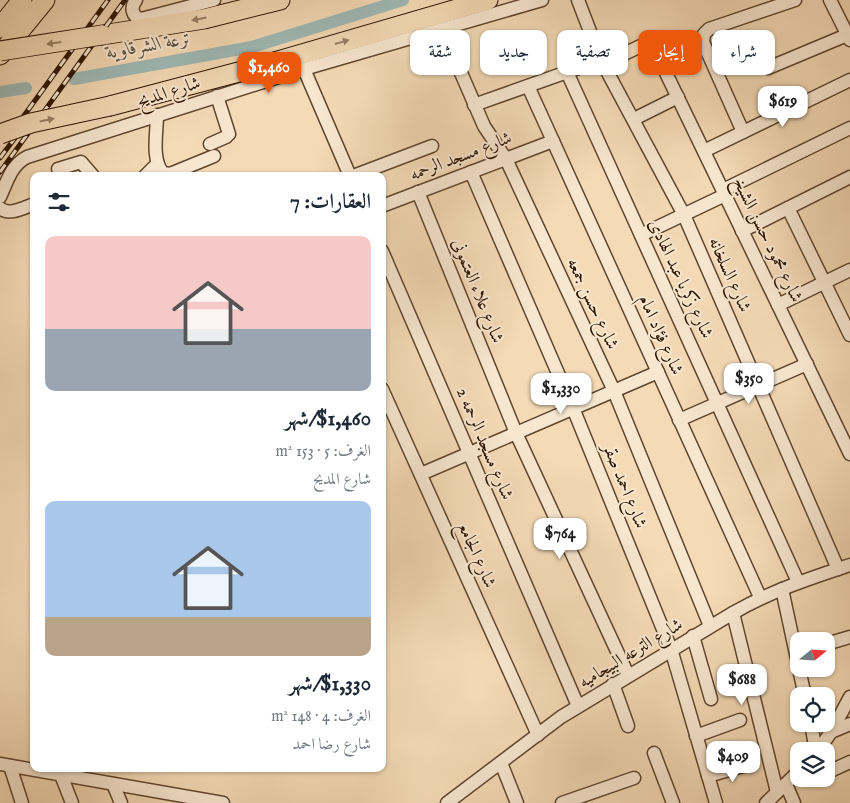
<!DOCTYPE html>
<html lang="ar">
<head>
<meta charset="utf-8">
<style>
	body { margin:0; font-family:"IM FELL English",Amiri,serif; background:#f2f2f3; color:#1f2937; direction:rtl; height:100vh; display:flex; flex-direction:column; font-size:19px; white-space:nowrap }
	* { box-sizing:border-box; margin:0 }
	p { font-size:16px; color:#747a83 }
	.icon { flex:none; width:28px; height:28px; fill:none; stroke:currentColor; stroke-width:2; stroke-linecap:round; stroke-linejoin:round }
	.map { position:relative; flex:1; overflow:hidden; direction:ltr }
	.side { position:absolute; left:30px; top:172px; width:356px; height:600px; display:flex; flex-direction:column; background:#fff; border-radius:10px; box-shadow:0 1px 4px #0004; direction:rtl }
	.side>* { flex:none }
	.top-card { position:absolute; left:401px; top:30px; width:374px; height:45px; direction:rtl; display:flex; gap:10px }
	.needle { width:32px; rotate:72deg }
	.fabs { position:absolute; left:790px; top:632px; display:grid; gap:10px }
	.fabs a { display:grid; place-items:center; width:45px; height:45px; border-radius:10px; background:#fff; box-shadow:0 1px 4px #0004; font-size:25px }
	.price { position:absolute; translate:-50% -42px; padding:0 11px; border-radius:10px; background:#fff; color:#222; font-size:16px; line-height:32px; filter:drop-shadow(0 1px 2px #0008) }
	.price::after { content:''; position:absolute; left:50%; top:30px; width:15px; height:11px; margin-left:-8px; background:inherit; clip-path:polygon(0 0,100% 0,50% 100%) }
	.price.current { background:#ea580c; color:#fff }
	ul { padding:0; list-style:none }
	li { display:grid; align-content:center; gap:10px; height:265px; padding:0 15px }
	li span { display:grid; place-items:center; height:155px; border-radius:10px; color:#555 }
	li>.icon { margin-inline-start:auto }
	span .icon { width:90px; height:90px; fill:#fffc; stroke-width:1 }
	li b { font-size:21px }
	h2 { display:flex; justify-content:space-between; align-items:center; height:60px; padding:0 15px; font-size:21px }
	.pill { padding:0 18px; border-radius:10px; background:#fff; box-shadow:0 1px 4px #0004; font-size:18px; line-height:45px }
	.pill.current { background:#ea580c; color:#fff }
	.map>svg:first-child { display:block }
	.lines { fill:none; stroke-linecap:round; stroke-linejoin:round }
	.canal { stroke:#9eb9b6; stroke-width:12 }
	.minor-casing { stroke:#5f462e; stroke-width:15 }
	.highway-casing { stroke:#2d1400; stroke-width:21 }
	.minor { stroke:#f8e7d0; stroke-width:12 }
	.highway { stroke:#f4dab6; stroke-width:19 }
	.rail-casing { stroke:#2d1400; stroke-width:5 }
	.rail { stroke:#f8e7d0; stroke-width:3; stroke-dasharray:9; stroke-linecap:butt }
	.highway-bridge-casing { stroke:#2d1400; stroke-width:21; stroke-linecap:butt }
	.highway-bridge { stroke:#f4dab6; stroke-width:19 }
	.oneway { fill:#9a8164 }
	.labels { text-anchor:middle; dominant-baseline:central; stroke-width:4; stroke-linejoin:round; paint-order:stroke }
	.street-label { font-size:18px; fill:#2d1400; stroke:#f8e7d0 }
	.water-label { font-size:19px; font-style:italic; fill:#554e40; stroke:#f8e7d0 }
</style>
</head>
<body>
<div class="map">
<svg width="850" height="803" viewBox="0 0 850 803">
	<rect width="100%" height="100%" fill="#f4dab6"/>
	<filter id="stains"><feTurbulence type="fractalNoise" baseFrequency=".004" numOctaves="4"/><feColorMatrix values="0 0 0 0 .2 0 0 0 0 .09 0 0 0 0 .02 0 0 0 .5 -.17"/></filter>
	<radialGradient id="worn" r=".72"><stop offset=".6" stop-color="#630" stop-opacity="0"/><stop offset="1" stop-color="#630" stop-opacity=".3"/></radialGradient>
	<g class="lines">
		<!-- canal -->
		<g class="canal">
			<path d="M74,79l178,-32 151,-47"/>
			<path d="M0,92l26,-4"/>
		</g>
		<!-- minor casing -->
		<g class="minor-casing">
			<g id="minor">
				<path d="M136,0c-6,7 -4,17 5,19l73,-19"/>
				<path d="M578,0l23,60 83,155 154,354"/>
				<path d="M830,0l20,40"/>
				<path d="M442,29l42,97 22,33 108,232 96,235"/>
				<path d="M603,64l46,-22h2l199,412"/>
				<path d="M768,68l79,-33"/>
				<path d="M304,69l46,107"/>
				<path d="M567,72l231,510"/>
				<path d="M528,86l232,511"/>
				<path d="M474,105l127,-45"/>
				<path d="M157,115c0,18 -6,44 6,58l7,1 44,-18"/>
				<path d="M634,119l44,-22"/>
				<path d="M743,132l-40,-90 1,-8 5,-5 86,-29"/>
				<path d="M210,144l16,-7 3,-3 -12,-38"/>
				<path d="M704,151l146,-71"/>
				<path d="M58,169l23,-7 12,14"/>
				<path d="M471,172l102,236 98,241 45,154"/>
				<path d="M145,176l12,-12"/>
				<path d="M353,176l79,-30"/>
				<path d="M723,190l127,-62"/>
				<path d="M418,192l98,241 112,242"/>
				<path d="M0,197c7,-15 11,-32 27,-40l277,-88 238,-69"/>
				<path d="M382,206l171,-65"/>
				<path d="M0,208c9,8 23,0 34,-4"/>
				<path d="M788,208l62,127"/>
				<path d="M742,231l108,-54"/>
				<path d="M641,235l84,-40"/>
				<path d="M382,251l196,455"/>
				<path d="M778,305l72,-35"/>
				<path d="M382,389l156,346"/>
				<path d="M679,420l128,-56"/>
				<path d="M421,474l237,-102"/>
				<path d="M782,589l17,79"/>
				<path d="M733,613l44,179"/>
				<path d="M693,636l18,63"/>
				<path d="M826,644l24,-7"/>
				<path d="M799,669l6,27"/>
				<path d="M613,684l15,42"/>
				<path d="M811,724l5,27"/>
				<path d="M831,732l19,-8"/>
				<path d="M696,736l44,-16"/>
				<path d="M818,751l13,-19 19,-35"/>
				<path d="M654,753l19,50"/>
				<path d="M501,763l16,40"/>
				<path d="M0,764l223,39"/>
				<path d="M10,766l12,37"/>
				<path d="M826,773l24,-11"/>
				<path d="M61,775l11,28"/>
				<path d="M708,776l42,-12"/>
				<path d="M113,784l8,19"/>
				<path d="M786,784l8,19"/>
				<path d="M447,803l114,-86 172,-104c38,-22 75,-34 117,-48"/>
				<path d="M562,803l72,-25"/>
				<path d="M766,803l33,-32"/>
			</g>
		</g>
		<!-- highway casing -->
		<g class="highway-casing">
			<g id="highway">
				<path d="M0,28l22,-28"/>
				<path d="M102,35l102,-16 76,-19"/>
				<path d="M0,55l45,-55"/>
				<path d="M110,106l140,-37 238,-69"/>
			</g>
		</g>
		<!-- minor -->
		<use href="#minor" class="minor"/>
		<!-- highway -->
		<use href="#highway" class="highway"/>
		<!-- rail casing -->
		<g class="rail-casing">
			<g id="rail">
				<path d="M7,139l101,-139"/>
				<path d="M0,158l18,-24"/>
				<path d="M0,172l125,-172"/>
			</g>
		</g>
		<!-- rail -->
		<use href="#rail" class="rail"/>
		<!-- highway-bridge casing -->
		<g class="highway-bridge-casing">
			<g id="highway-bridge">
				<path d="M0,51l102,-16"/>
				<path d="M0,134l31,-11 79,-17"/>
			</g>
		</g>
		<!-- highway-bridge -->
		<use href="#highway-bridge" class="highway-bridge"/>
	</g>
	<!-- one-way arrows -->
	<defs><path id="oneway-solid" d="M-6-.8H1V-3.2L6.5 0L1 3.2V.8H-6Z" transform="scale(1.25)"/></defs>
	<g class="oneway">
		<use href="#oneway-solid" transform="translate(199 19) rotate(169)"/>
		<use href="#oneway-solid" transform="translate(342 42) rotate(-16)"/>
		<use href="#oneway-solid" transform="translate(54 43) rotate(172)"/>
		<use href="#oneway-solid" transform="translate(47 120) rotate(-12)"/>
	</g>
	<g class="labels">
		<!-- street labels -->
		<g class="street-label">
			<text transform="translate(169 93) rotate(-18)">شارع المديح</text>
			<text transform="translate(461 157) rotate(-21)">شارع مسجد الرحمه</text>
			<text transform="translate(767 240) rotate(64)">شارع محمود حسن الشيخ</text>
			<text transform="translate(729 275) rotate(66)">شارع السلخانه</text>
			<text transform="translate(680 279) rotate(65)">شارع زكريا عبد الهادى</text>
			<text transform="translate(477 291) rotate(68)">شارع علاء العتمونى</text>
			<text transform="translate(592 304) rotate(65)">شارع حسن جمعه</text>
			<text transform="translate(660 335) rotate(66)">شارع فؤاد امام</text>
			<text transform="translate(484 444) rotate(67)">شارع مسجد الرحمه 2</text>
			<text transform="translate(624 486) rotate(68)">شارع احمد صقر</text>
			<text transform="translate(476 555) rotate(66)">شارع الجامع</text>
			<text transform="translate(631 654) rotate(-31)">شارع الترعه البيجاميه</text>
		</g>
		<!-- water labels -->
		<g class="water-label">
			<text transform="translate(149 46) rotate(-10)">ترعة الشرقاوية</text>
		</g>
	</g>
	<rect width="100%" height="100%" filter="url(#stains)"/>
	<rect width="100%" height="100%" fill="url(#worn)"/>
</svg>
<div class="fabs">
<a><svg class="needle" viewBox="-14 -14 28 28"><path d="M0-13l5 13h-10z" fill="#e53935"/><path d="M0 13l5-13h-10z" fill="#747a83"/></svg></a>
<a><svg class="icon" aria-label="locate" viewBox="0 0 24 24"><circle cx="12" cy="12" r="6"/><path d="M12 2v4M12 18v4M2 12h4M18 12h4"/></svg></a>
<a><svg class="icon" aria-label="layers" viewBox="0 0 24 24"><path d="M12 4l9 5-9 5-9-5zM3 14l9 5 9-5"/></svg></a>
</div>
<b class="price current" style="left:269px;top:94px">$1,460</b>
<b class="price" style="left:783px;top:128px">$619</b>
<b class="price" style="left:749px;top:405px">$350</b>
<b class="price" style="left:561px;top:415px">$1,330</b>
<b class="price" style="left:560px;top:560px">$764</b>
<b class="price" style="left:742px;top:706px">$688</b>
<b class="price" style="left:733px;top:783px">$409</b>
<div class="top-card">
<a class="pill">شراء</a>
<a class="pill current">إيجار</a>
<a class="pill">تصفية</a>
<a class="pill">جديد</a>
<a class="pill">شقة</a>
</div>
<section class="side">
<h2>العقارات: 7<svg class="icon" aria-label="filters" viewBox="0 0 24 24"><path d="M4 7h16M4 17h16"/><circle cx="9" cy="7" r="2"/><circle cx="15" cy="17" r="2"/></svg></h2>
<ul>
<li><span style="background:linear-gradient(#f6c9c9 60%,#9aa5b1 0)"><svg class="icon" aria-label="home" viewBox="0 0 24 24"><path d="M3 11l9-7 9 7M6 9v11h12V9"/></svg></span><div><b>$1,460/شهر</b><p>الغرف: 5 · 153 m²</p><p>شارع المديح</p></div></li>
<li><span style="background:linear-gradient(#a9c7e8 75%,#b9a48a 0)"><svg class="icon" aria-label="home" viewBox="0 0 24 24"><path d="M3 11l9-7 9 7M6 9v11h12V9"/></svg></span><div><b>$1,330/شهر</b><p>الغرف: 4 · 148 m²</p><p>شارع رضا احمد</p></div></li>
</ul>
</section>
</div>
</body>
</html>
